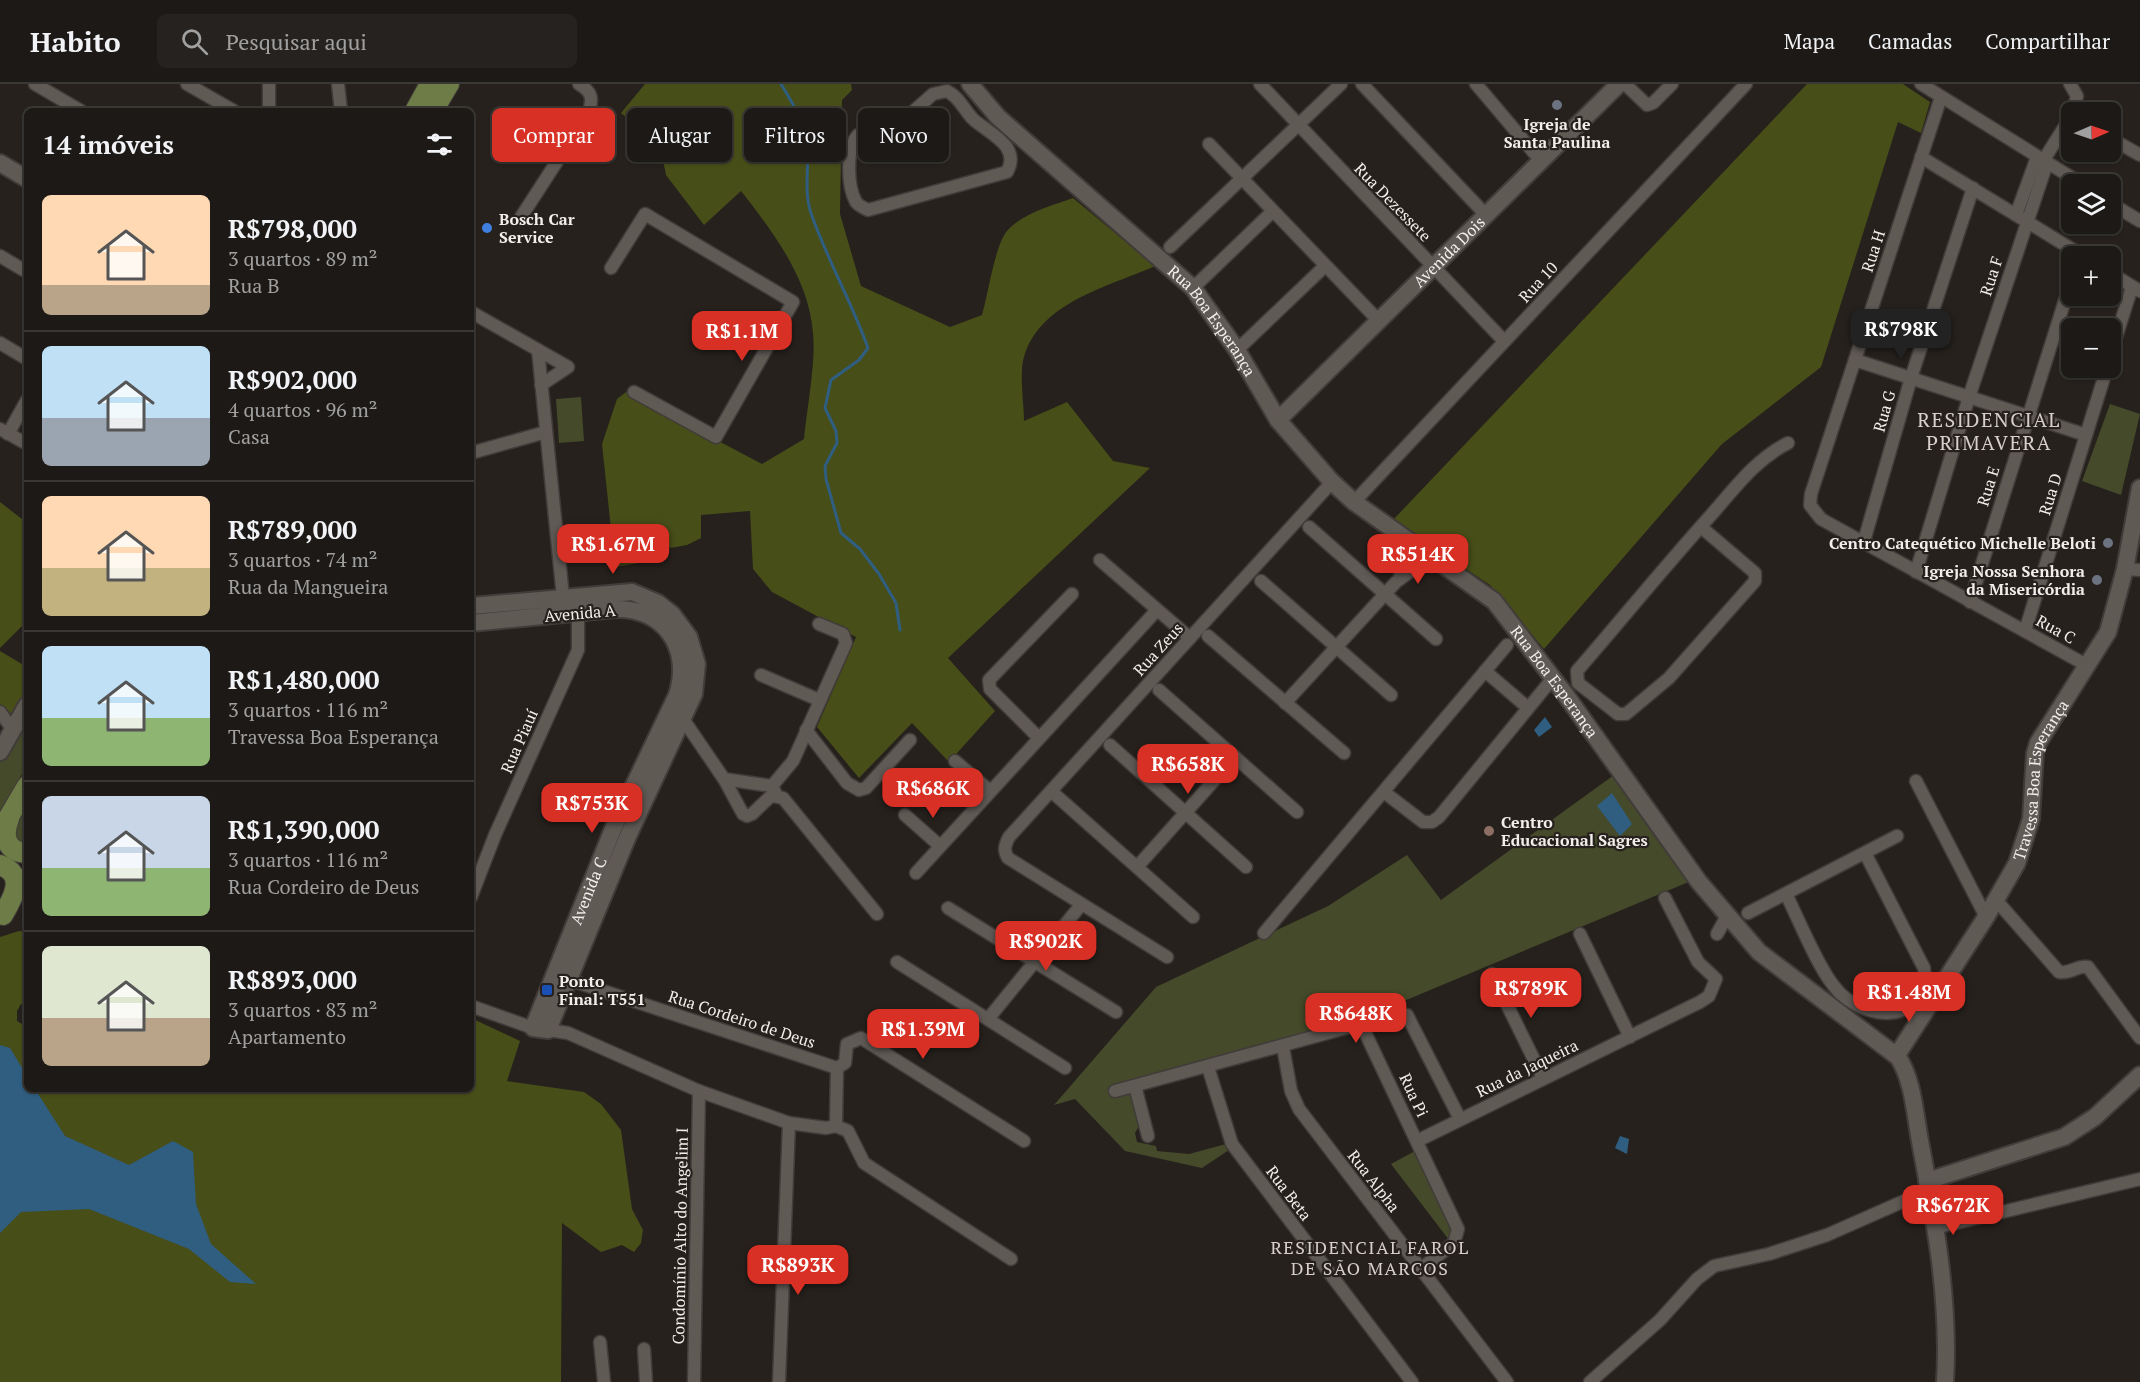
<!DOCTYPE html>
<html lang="pt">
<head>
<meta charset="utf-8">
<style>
	body { margin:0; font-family:"PT Serif",serif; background:#25221f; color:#f1f3f6; height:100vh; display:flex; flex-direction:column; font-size:22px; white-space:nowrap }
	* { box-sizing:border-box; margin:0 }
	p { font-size:20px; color:#a0a0a1 }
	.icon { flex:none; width:33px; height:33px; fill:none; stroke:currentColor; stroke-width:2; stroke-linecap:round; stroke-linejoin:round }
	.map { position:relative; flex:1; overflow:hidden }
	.drawer { position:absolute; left:24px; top:24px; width:450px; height:984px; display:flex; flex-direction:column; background:#1c1916; border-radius:9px; box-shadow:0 2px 4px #0004,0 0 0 2px #3a3835 }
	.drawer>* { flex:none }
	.banner { position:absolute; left:492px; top:24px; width:570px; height:54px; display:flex; gap:12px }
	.needle { width:39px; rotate:88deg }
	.buttons { position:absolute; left:2061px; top:18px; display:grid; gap:12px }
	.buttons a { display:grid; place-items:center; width:60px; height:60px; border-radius:9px; background:#1c1916; box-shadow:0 2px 4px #0004,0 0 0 2px #3a3835; font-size:30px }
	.price { position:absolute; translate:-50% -51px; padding:0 14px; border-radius:12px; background:#d93025; color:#fff; font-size:20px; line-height:39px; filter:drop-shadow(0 2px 3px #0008) }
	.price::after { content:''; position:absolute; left:50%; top:36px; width:18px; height:14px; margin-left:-9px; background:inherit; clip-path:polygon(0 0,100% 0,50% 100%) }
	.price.on { background:#222; color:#fff }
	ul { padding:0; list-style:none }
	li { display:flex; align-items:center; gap:18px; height:150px; padding:0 18px }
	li+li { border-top:2px solid #3a3835 }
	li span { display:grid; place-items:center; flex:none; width:168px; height:120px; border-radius:9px; color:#555 }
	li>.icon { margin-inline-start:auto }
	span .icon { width:72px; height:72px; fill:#fffc; stroke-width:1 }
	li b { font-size:26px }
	h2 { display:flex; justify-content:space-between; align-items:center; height:72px; padding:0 18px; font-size:26px }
	.chip { padding:0 21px; border-radius:9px; background:#1c1916; box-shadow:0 2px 4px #0004,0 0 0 2px #3a3835; font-size:21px; line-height:54px }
	.chip.on { background:#d93025; color:#fff }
	header { display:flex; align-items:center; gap:36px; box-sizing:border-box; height:84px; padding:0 30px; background:#1c1916; border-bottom:2px solid #3a3835 }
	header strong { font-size:28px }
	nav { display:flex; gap:33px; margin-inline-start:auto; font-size:21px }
	.search { width:420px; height:54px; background:#25221f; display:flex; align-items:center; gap:15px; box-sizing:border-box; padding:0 21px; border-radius:9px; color:#a0a0a1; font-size:22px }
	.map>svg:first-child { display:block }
	.green { fill:#454a2a }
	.forest { fill:#474e18 }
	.water { fill:#2f5e81 }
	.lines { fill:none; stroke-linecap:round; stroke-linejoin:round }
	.stream { stroke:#2f5e81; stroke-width:3 }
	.street-casing { stroke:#413c39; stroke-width:15 }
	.secondary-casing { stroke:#413c39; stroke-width:20 }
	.primary-casing { stroke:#413c39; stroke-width:22 }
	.street { stroke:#605a55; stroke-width:12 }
	.secondary { stroke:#605a55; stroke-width:16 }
	.primary { stroke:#6e7c47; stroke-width:20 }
	.worship-dot { fill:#6b7280; stroke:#26211d; stroke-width:2 }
	.shop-dot { fill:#3f7fe0; stroke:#26211d; stroke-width:2 }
	.education-dot { fill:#8d6e63; stroke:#26211d; stroke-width:2 }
	.transit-dot { fill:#1a4fb4; stroke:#26211d; stroke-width:2 }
	.labels { text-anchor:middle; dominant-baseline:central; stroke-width:4.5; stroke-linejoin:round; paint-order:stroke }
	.poi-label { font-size:16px; font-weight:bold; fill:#f2eeeb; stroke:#26211d; text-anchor:start }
	.street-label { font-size:16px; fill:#f2eeeb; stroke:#26211d }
	.neighbourhood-label { font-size:18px; letter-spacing:1.5px; fill:#d6cfca; stroke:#26211d }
	.quarter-label { font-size:20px; letter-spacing:1.5px; fill:#d6cfca; stroke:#26211d }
</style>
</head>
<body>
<header>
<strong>Habito</strong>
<div class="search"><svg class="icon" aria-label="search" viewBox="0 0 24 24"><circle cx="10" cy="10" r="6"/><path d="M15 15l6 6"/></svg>Pesquisar aqui</div>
<nav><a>Mapa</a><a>Camadas</a><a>Compartilhar</a></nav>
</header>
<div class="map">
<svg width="2140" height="1298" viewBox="0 0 2140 1298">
	<rect width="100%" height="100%" fill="#26211d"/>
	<!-- green -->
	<g class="green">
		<path d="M581,313l3,44 -25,2 -3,-44z"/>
		<path d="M2110,320l30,10 -19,81 -39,-14z"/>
		<path d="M27,633v49l-27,45v-49z"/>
		<path d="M1614,691l77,106 -323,135 -239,68 11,40 -5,9 2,9 19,4 1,5 32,3 37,-10 3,6 -27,18 -77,-17 -50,-52 -21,6 102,-118 172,-81 79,-51 34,45z"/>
		<path d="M27,717v43l-12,-5 -2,-9z"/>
		<path d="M1415,1067l40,81 -6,8 -58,-76z"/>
	</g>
	<!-- forest -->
	<g class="forest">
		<path d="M645,0h206l1,6 -10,10 -2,114 21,72 89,41 32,-12c6,-20 13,-70 25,-84 16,-18 44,-25 66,-33l82,68c-47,21 -115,36 -131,91 -5,15 0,47 0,64l43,-19 46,59 37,7 -202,190 47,53 -46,51 -37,-39 -53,55 -42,-51 39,-90 -84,-45 -19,-23 -3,-58 -49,4v23l-14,7 -16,3 -6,-4 -3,-15h-10l-1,32 -36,6 -13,-123 15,-45 9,-7 136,72 42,-25c3,-30 12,-78 9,-106 -4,-54 -40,-101 -72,-142l-37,34 -38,-50c-3,-28 -25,-45 -45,-62z"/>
		<path d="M1807,0h96l27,18 -9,31 -23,-11 -77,245 -99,77 -178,205 -54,-64 -97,-65z"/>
		<path d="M0,418l27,21v98l-27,27z"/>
		<path d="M0,567l27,16v26l-13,22 -9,-3 -5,-8z"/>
		<path d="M19,847l8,1v72h-6l-4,7v10l10,6v62h444v-71l49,23 -13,40 77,11 17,12 20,26 11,79 11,21 -2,13 -7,9 -12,-7 -21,7 -39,-29 -1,159h-561v-445z"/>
	</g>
	<!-- water -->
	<g class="water">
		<path d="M1545,633l7,10 -13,10 -5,-7z"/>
		<path d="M1612,709l20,31 -12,12 -23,-30z"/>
		<path d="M0,961l10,3 17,28v13h8l30,47 64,29 44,-24 20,11 3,52 15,40 45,40 -26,-2 -41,-33 -100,-40 -68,3 -21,21z"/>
		<path d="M1620,1052l9,3 -2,15 -12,-6z"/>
	</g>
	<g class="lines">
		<!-- stream -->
		<path class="stream" d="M781,0c10,17 22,35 25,54 5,27 -4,52 6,78 16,45 40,87 56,132l-9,12 -28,20 -6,28 11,23 1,12 -12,23 1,13 15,54 19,16 19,25 17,29 4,27"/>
		<!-- street casing -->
		<g class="street-casing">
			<g id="street">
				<path d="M35,0l46,27"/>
				<path d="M187,0l47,27"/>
				<path d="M269,0v27"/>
				<path d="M338,0l3,27"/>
				<path d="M1260,0l244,257"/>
				<path d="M1362,0l124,131"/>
				<path d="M1476,0l65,77"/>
				<path d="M1625,0l22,21 6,-2 19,-19"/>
				<path d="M1921,0l161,100"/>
				<path d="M2070,0l7,12 -4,16"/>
				<path d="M947,7c12,6 16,17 25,27 15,15 50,27 35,54l-139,38c-4,-2 -9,-4 -12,-8 -9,-16 -10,-54 2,-67l41,-11 34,-30z"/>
				<path d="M1941,13l-130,397 -1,11 11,14 267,147"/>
				<path d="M2110,54l30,17"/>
				<path d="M1209,60l170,177"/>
				<path d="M1921,73l162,99"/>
				<path d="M2043,77l29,-46"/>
				<path d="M2110,119l30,18"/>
				<path d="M2016,131l21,-58"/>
				<path d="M521,133l68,-105c4,-14 3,-20 -10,-28"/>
				<path d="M1170,163l171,-163"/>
				<path d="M0,172l27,16"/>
				<path d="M611,184l34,-54 148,88 -77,135 -82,-45"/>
				<path d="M2110,189l30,18"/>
				<path d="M1193,204l80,-77"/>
				<path d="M471,228l97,55 -27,18"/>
				<path d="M0,259l27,16"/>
				<path d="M538,266l25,247"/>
				<path d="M1237,266l88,-84"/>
				<path d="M2110,272l22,-69"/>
				<path d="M1855,276l231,75"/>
				<path d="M0,345l27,15"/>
				<path d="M8,350l19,-34"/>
				<path d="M471,369l75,-21"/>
				<path d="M1354,418l392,-418"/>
				<path d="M1309,443l127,112"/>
				<path d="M1701,443l54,46v8l-86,97 -43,36h-8l-40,-31 -1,-12c45,-52 89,-106 135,-157 23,-26 44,-55 76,-71"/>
				<path d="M1864,457l47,-163 62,-190"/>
				<path d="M1100,476l90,78"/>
				<path d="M2125,485l15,1"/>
				<path d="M1916,488l53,-175 78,-234"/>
				<path d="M1400,492l17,-30"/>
				<path d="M1261,497l130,114"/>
				<path d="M1970,518l102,-324"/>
				<path d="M2025,547l82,-263"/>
				<path d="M1208,552l136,117"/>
				<path d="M1485,587l42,36"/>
				<path d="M761,591l58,25"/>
				<path d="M1159,606l138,122"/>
				<path d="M1285,619l111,-121 35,-26"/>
				<path d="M0,628l13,18 -5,4"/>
				<path d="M683,635l41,60 19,35 4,2 5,-2 23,-22 -3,-6 -48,-7"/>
				<path d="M806,646l41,53 12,7 7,-2 44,-48"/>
				<path d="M1039,654l-49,-49 -1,-9 83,-86"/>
				<path d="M1110,661l136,122"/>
				<path d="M955,677l35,30"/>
				<path d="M1916,697l70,136"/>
				<path d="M772,702l21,-25 53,-118 -3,-9 -24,-10"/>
				<path d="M1051,707l142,126"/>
				<path d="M1384,708l39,30h9l7,-5 114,-139"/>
				<path d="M773,712l10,2 94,116"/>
				<path d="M905,731l35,31"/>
				<path d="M1137,783l98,-110"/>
				<path d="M916,789l241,-263"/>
				<path d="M1786,810c13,26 30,69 47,91 15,21 50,36 74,23 14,-8 19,-25 17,-40l-59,-115"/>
				<path d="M471,813l24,-62 83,-185v-44"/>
				<path d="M1996,816l63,72c12,2 18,-7 29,-5l52,71"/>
				<path d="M948,824l168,104"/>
				<path d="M1748,829l149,-77"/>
				<path d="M1264,849l243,-288"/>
				<path d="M1580,850l50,103"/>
				<path d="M1717,850l10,-18"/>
				<path d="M1167,873l-159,-99c-5,-8 -3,-13 1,-21l323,-355"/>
				<path d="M897,878l168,106"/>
				<path d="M1492,890l51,104"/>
				<path d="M567,895l270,89"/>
				<path d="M471,922l62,22"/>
				<path d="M1407,931l53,104"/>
				<path d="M988,935l93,-114"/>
				<path d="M548,946l20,3 131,58 90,32 37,5 10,-2"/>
				<path d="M1283,963l8,44 8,18 208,273"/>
				<path d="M1208,983l24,77 180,238"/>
				<path d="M837,984l8,-5 2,-19 14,-6 163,103"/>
				<path d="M1135,1002l13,50"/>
				<path d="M1115,1007l238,-65h9l96,203 -4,14 -33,26"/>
				<path d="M836,1042l12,5 16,32 147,96"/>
				<path d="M836,1042l1,-58"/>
				<path d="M1417,1057l283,-139 9,-6 7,-17 -18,-17 -33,-64"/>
				<path d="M1935,1144l205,-49"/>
				<path d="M600,1258l4,40"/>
				<path d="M644,1265l2,33"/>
				<path d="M694,1298l5,-291"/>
				<path d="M779,1298l10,-259"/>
				<path d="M1590,1298l70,-62 37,-41 17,-13 55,-12 58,-19 102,-45"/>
			</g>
		</g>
		<!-- secondary casing -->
		<g class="secondary-casing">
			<g id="secondary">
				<path id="s1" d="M970,0l28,33 195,171 44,62 41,70 54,62 22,20 140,99 71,93 134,188 60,70 139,105c15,23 17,57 22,84 15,80 30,160 25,241"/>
				<path d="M0,79l27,16"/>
				<path id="s2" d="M1278,336l341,-336"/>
				<path id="s3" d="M471,522l161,-14 26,11 14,11 17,23 8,27 -3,30 -66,142 -80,194 -15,-2 80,-199 64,-134c15,-47 -13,-88 -63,-86l-143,14"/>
				<path d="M0,668l27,-47"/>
				<path id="s4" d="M1897,971l89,-138 31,-54 14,-44 4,-66 3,-10 70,-111 17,-63 15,-81"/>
				<path d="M1927,1097l137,-44 31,-20 45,-42"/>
			</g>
		</g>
		<!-- primary casing -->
		<g class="primary-casing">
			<g id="primary">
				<path d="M415,27l15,-27"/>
				<path d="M433,27l16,-27"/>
				<path d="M9,735c-7,17 -3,33 18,34"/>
				<path d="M0,748l27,-46"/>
				<path d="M0,781c27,10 13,33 3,50"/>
			</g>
		</g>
		<!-- street -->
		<use href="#street" class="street"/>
		<!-- secondary -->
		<use href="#secondary" class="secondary"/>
		<!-- primary -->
		<use href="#primary" class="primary"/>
	</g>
	<!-- markers -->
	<g class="worship-dot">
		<circle cx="1557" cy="21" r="6"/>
		<circle cx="2108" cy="459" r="6"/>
		<circle cx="2097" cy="496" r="6"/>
	</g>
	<circle class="shop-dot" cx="487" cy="144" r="6"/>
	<circle class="education-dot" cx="1489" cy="747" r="6"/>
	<rect class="transit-dot" x="541" y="900" width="12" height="12" rx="3"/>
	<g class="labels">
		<!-- poi labels -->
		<g class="poi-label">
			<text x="1557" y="40" text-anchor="middle">Igreja de<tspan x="1557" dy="18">Santa Paulina</tspan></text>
			<text x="499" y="135">Bosch Car<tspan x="499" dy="18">Service</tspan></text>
			<text x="2096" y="459" text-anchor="end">Centro Catequético Michelle Beloti</text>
			<text x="2085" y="487" text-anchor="end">Igreja Nossa Senhora<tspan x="2085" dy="18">da Misericórdia</tspan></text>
			<text x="1501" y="738">Centro<tspan x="1501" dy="18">Educacional Sagres</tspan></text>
			<text x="559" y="897">Ponto<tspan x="559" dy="18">Final: T551</tspan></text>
		</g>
		<!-- street labels -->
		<g class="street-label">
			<text transform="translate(1393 118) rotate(46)">Rua Dezessete</text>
			<text transform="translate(1873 167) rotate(-72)">Rua H</text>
			<text stroke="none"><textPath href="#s2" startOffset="240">Avenida Dois</textPath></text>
			<text transform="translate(1991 192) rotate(-72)">Rua F</text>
			<text transform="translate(1538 198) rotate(-47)">Rua 10</text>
			<text stroke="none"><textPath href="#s1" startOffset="340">Rua Boa Esperança</textPath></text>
			<text transform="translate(1884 327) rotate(-74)">Rua G</text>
			<text transform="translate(1988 402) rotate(-73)">Rua E</text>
			<text transform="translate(2050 410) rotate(-73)">Rua D</text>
			<text transform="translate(580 529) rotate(-5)">Avenida A</text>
			<text transform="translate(2056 545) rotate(29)">Rua C</text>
			<text transform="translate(1158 565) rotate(-48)">Rua Zeus</text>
			<text stroke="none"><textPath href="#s1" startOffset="844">Rua Boa Esperança</textPath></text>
			<text transform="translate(519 657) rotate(-66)">Rua Piauí</text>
			<text stroke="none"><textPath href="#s4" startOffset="314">Travessa Boa Esperança</textPath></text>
			<text stroke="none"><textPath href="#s3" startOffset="824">Avenida C</textPath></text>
			<text transform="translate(742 935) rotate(18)">Rua Cordeiro de Deus</text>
			<text transform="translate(1527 984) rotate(-26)">Rua da Jaqueira</text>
			<text transform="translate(1414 1011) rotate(65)">Rua Pi</text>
			<text transform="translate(1374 1097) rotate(52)">Rua Alpha</text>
			<text transform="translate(1289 1109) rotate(53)">Rua Beta</text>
			<text transform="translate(680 1152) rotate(-89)">Condomínio Alto do Angelim I</text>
		</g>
		<!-- neighbourhood labels -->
		<g class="neighbourhood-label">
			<text x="1370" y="1163">RESIDENCIAL FAROL<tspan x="1370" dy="21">DE SÃO MARCOS</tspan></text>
		</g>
		<!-- quarter labels -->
		<g class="quarter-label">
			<text x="1989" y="335">RESIDENCIAL<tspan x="1989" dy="23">PRIMAVERA</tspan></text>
		</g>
	</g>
</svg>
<div class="buttons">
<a><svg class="needle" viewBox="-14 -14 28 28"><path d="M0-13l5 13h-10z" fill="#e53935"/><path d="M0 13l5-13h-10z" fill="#a0a0a1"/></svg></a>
<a><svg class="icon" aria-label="layers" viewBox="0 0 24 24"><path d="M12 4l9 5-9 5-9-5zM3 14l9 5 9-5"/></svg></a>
<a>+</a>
<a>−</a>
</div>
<b class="price on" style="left:1901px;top:276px">R$798K</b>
<b class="price" style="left:742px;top:278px">R$1.1M</b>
<b class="price" style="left:613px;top:491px">R$1.67M</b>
<b class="price" style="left:1418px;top:501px">R$514K</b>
<b class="price" style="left:1188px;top:711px">R$658K</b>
<b class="price" style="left:933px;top:735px">R$686K</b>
<b class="price" style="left:592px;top:750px">R$753K</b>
<b class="price" style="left:1046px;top:888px">R$902K</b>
<b class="price" style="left:1531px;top:935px">R$789K</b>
<b class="price" style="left:1909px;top:939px">R$1.48M</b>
<b class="price" style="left:1356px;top:960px">R$648K</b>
<b class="price" style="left:923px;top:976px">R$1.39M</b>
<b class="price" style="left:1953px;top:1152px">R$672K</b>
<b class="price" style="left:798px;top:1212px">R$893K</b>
<div class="banner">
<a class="chip on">Comprar</a>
<a class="chip">Alugar</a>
<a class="chip">Filtros</a>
<a class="chip">Novo</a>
</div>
<section class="drawer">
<h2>14 imóveis<svg class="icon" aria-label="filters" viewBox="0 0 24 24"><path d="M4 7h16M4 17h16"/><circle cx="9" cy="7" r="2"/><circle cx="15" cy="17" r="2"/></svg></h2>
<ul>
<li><span style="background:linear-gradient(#ffd9b3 75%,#b9a48a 0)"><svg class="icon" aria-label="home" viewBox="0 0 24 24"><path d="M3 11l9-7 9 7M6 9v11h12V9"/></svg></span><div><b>R$798,000</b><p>3 quartos · 89 m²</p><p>Rua B</p></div></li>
<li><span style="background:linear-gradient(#bfe0f5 60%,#9aa5b1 0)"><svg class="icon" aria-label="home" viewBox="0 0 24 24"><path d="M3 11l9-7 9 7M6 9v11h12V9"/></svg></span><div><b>R$902,000</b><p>4 quartos · 96 m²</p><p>Casa</p></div></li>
<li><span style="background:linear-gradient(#ffd9b3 60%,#c2b280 0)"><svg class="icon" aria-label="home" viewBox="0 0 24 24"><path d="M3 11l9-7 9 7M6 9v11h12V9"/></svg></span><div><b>R$789,000</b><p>3 quartos · 74 m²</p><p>Rua da Mangueira</p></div></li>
<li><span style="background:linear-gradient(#bfe0f5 60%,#8fb573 0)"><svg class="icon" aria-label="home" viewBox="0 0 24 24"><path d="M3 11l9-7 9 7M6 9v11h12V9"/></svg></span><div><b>R$1,480,000</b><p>3 quartos · 116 m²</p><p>Travessa Boa Esperança</p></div></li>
<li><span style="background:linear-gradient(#c9d6e8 60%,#8fb573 0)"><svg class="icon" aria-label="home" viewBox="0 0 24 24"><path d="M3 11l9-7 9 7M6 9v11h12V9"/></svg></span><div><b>R$1,390,000</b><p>3 quartos · 116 m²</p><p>Rua Cordeiro de Deus</p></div></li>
<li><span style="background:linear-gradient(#dfe7d0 60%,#b9a48a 0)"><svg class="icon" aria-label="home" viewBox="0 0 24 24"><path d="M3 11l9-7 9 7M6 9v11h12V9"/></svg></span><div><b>R$893,000</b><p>3 quartos · 83 m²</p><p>Apartamento</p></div></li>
</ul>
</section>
</div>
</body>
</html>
